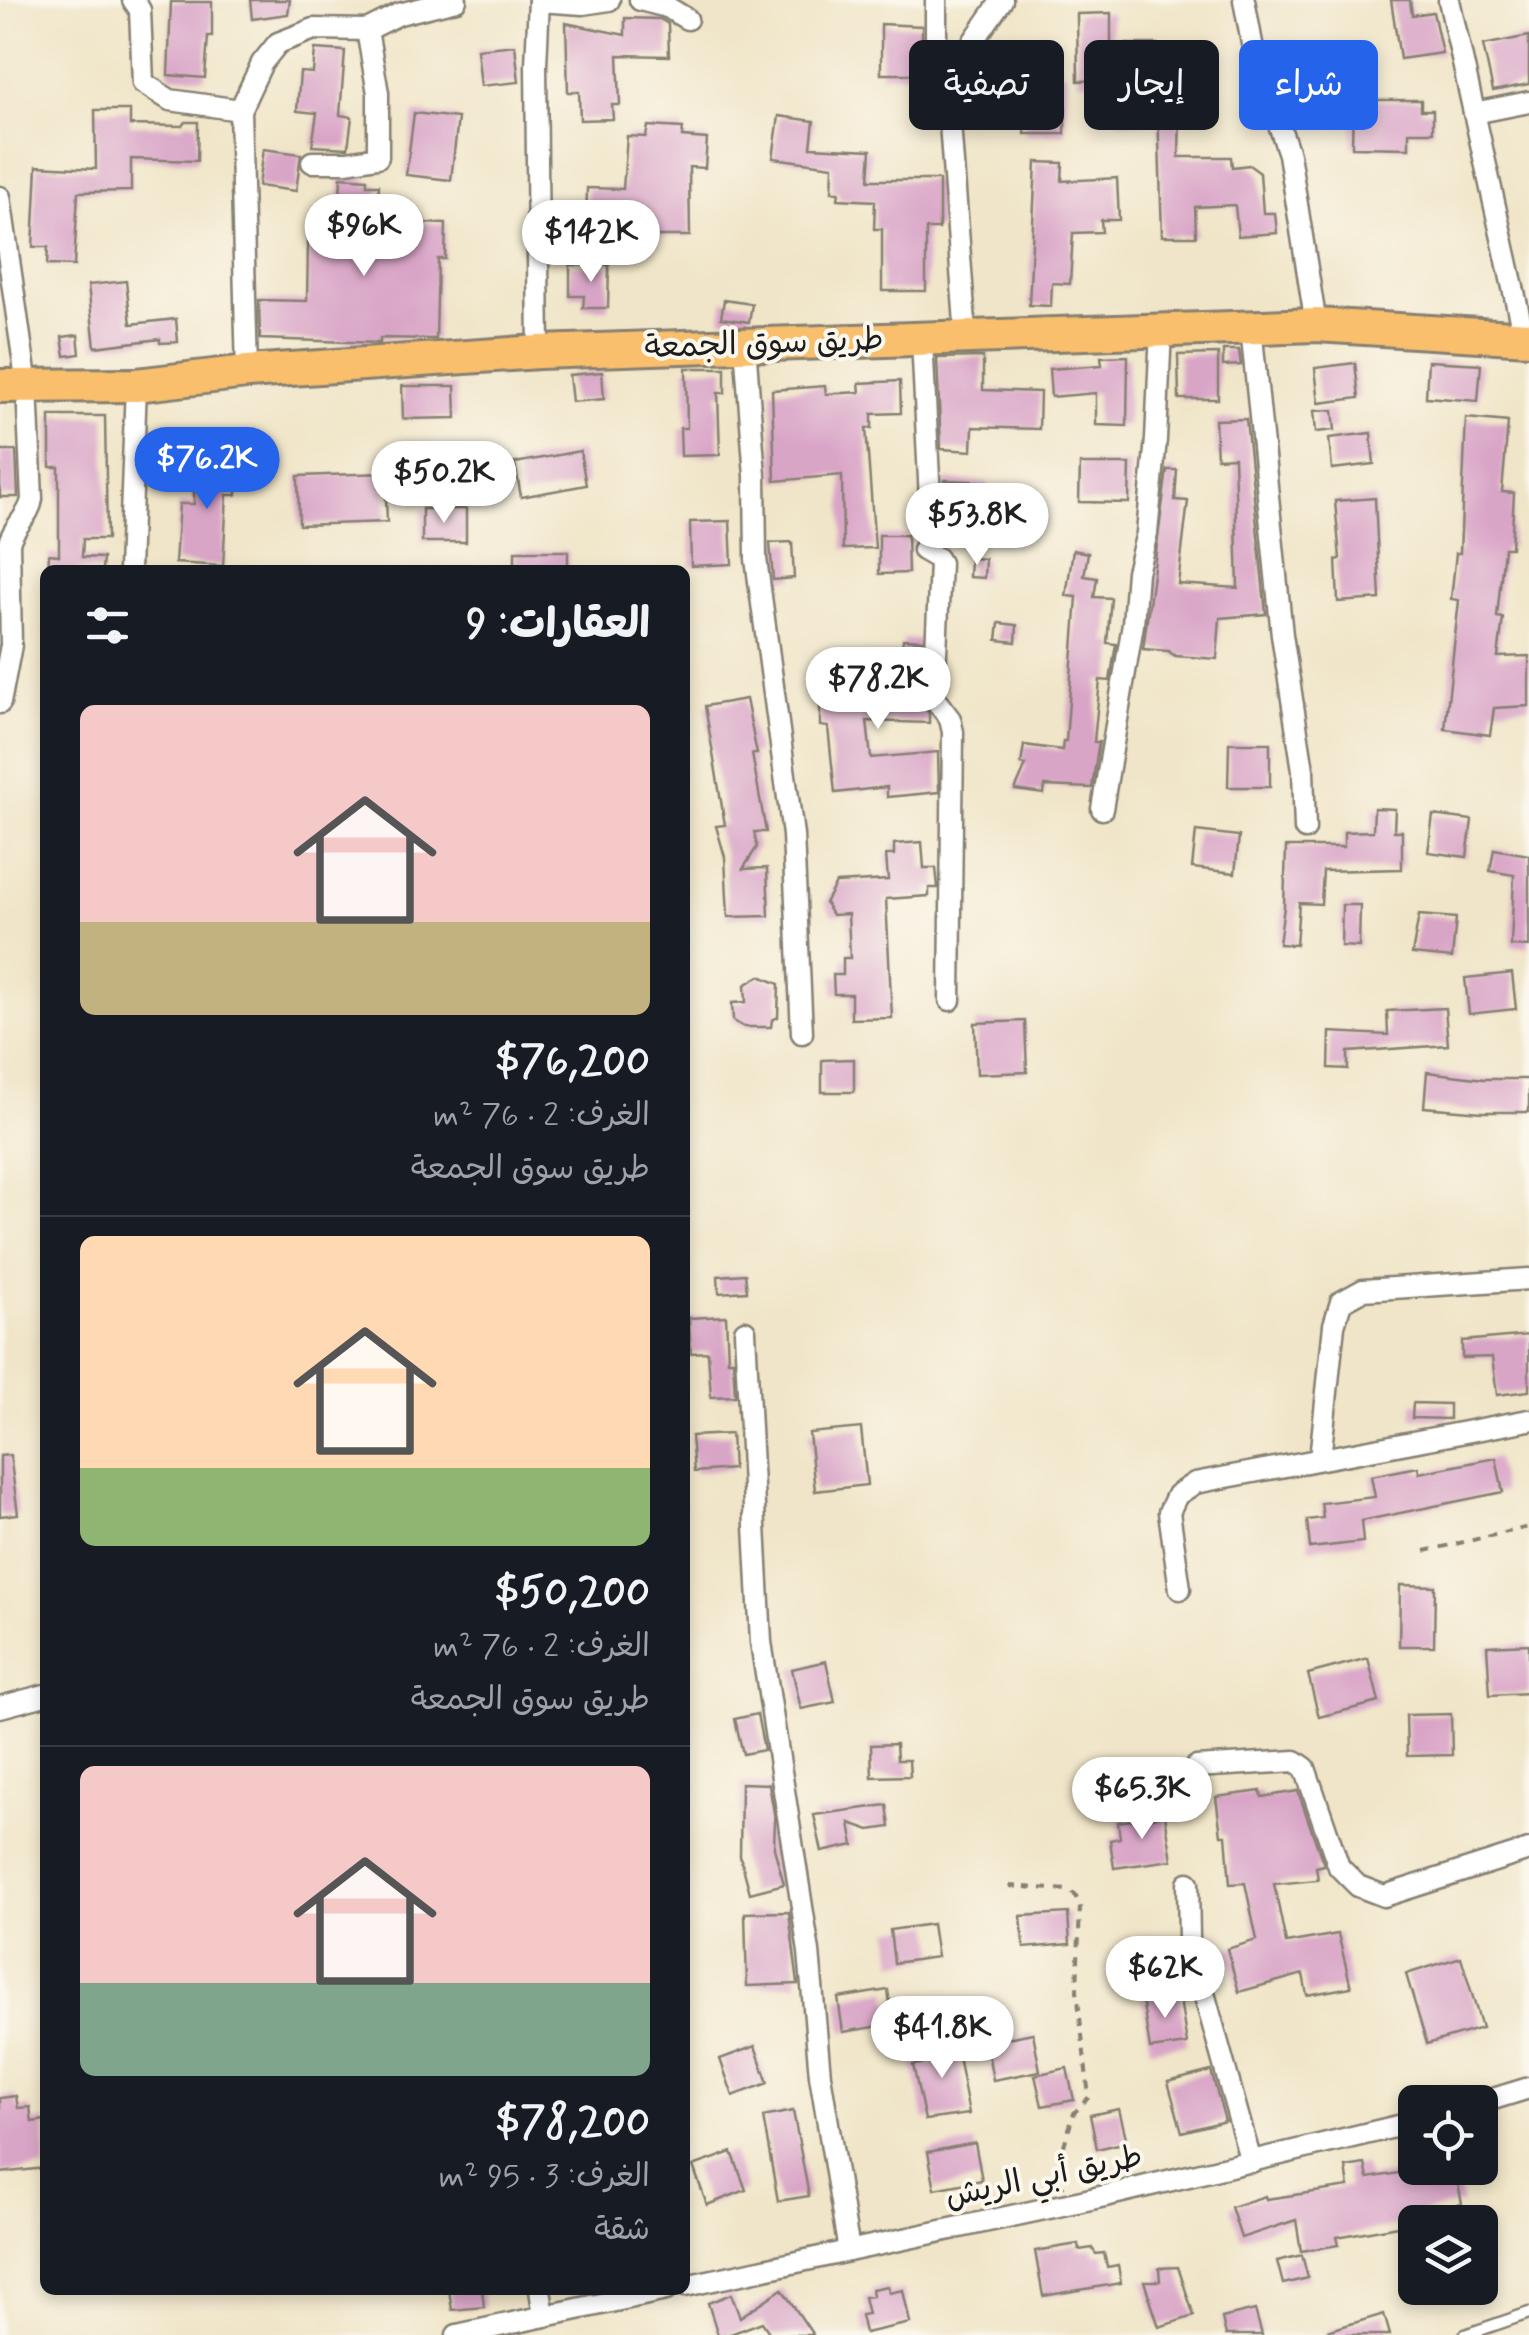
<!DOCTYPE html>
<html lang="ar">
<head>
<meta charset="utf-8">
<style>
	body { margin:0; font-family:Mynerve,"Playpen Sans Arabic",sans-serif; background:#242831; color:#f1f3f6; direction:rtl; height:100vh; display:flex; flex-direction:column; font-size:38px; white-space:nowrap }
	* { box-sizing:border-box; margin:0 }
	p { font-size:32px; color:#9ea1a6 }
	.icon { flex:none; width:55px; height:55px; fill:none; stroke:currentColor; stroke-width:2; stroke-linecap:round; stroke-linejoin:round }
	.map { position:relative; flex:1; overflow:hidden; direction:ltr }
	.side { position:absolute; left:40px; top:565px; width:650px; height:1730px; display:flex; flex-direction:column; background:#171b24; border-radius:15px; box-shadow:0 5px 15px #0003; direction:rtl }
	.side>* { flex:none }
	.guide { position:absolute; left:720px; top:40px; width:658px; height:90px; direction:rtl; display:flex; gap:20px }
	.controls { position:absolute; left:1398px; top:2085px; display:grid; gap:20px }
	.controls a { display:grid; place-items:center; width:100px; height:100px; border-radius:15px; background:#171b24; box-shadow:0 5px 15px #0003; font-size:50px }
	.price { position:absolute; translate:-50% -85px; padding:0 22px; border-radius:35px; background:#fff; color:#222; font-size:32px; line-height:65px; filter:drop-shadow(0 2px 5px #0008) }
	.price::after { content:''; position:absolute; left:50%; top:60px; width:30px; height:22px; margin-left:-15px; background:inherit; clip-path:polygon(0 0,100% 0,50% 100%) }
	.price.on { background:#2563eb; color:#fff }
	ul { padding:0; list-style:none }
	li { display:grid; align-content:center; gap:20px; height:530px; padding:0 40px }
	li+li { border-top:2px solid #363941 }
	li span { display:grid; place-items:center; height:310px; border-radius:15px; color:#555 }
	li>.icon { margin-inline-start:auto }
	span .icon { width:180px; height:180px; fill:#fffc; stroke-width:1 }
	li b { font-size:42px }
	h2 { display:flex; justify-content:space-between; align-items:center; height:120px; padding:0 40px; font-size:42px }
	.pill { padding:0 35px; border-radius:15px; background:#171b24; box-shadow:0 5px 15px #0003; font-size:35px; line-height:90px }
	.pill.on { background:#2563eb; color:#fff }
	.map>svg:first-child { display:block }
	.building { fill:#d9a5c7 }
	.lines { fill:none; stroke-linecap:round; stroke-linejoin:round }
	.service-casing { stroke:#868072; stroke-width:15 }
	.minor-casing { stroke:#868072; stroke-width:25 }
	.primary-casing { stroke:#868072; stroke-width:38 }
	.path { stroke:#868072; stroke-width:4; stroke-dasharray:8 8; stroke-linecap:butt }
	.service { stroke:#fff; stroke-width:10 }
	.minor { stroke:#fff; stroke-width:20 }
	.primary { stroke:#f9bf6d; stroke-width:32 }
	.labels { text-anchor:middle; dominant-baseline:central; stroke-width:8; stroke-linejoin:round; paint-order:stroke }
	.street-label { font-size:32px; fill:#1c1c1c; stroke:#fbf7ec }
</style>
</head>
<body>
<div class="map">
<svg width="1529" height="2335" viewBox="0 0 1529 2335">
	<rect width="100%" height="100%" fill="#fbf7ec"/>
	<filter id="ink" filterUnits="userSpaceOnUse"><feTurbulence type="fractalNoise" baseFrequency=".01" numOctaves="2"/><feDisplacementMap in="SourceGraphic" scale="20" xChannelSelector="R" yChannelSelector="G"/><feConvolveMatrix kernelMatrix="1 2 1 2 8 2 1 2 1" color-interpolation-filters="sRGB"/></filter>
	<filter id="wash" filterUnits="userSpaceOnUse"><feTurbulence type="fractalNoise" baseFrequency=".0048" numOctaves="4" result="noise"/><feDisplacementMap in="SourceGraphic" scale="40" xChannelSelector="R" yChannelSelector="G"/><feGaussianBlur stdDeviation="2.25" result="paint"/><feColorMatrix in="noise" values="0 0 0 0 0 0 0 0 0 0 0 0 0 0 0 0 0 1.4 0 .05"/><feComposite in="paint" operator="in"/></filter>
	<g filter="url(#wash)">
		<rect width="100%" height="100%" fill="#f0e5c8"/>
		<g id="blocks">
			<!-- building -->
			<g class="building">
				<path d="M250,0h40l-2,14 -36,5z"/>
				<path d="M1391,0h19l2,15 21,-3 9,41 -42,6z"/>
				<path d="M171,2h41v34h-4l-3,42 -37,-3z"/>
				<path d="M1111,13v31h46v79l-39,-1 5,-16h-7v-26l-38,1 -1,-67z"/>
				<path d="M625,18l35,1 8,5 1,32 -51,-1 2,50h-8l1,14 -33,1 -1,-28h-11l-2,-69 59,12z"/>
				<path d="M881,24l41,2v48h-41z"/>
				<path d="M1529,36v48l-36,7 -10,-46z"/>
				<path d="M515,45l4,37 -38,4 -4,-37z"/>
				<path d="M315,49l30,2 -5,64 12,2 -4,31 -36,-2 5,-33 -20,-2 3,-39 13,1z"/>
				<path d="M1027,71l39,1 -1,62h-40z"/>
				<path d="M1353,100h68v10h12v22h-24v16l-57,-1z"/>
				<path d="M1158,108h22l-1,49h52l1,10 17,-2 11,8 3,40h12l2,20 -39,3 -3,-31 -40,2 1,29h-34z"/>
				<path d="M95,110h35v15l52,1 3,-4h13l-1,39 -66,-2v32l-53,1 -4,74 -27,-1 1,-18h-15l4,-81 59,3z"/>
				<path d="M414,113l44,5 -7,62 -45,-5z"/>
				<path d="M779,116l35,5 -3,26 60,3 -2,30h70v49h-13v62h-44v-62h-8l1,-28 -37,-2 1,-7h-7l1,-26 -60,-8z"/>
				<path d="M648,126l35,2 -1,9 25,2 -2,29 -16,-1 1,69h-36v-6l-68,-1 1,-41 36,1 4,-53 19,1z"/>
				<path d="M263,149l38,5 -5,37 -38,-5z"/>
				<path d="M1036,162l27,1 -1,18 55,-3 2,42h-18l1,12 -29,1 -3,51 -18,-1 -1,23 -22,-1z"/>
				<path d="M341,177l26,2v6h12l-2,36 69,3 -1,35h-7l-2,80 -56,-1v5l-120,-4 -1,-39 48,1 1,-60 30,1z"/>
				<path d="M570,265h39l-1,43h-25l1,-12h-14z"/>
				<path d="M126,281l5,43 45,-5 2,23 -18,1v-4l-65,8 -7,-62z"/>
				<path d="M724,300l28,4 -3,18 -28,-4z"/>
				<path d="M78,335l2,19 -15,2 -3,-19z"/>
				<path d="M1223,350h16l2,15 -18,1z"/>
				<path d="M1218,354v45h-39l-1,-44z"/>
				<path d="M1128,356l-1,70 -31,-1v-32l-45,4 -2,-28 53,-4 -1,-8z"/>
				<path d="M983,357v33l57,2 -1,37 -66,-2 -1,24 -31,-2 -4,-91z"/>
				<path d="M1428,361l53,3 -3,37 -52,-4z"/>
				<path d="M1355,363l4,35 -40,5 -4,-35z"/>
				<path d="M686,368h39v25h-7l2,62 -39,1 -1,-28h7z"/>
				<path d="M602,372l2,27 -32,3 -3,-27z"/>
				<path d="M900,381l1,32 -29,1v14h-6l9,120 -32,1 -1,-74 -67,6 -3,-91 53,-4 1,8 34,-2 -1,-9z"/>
				<path d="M402,386h53l1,32 -53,1z"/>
				<path d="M1333,410l2,20 -19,2 -2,-21z"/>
				<path d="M50,416h55l2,123h-24l-1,18 21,1 -1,12h-54l1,-16 10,1v-88h-9z"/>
				<path d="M1466,418l42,4 -6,70 12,1 -3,55h-7l-7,69 6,1 -5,39 31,-1v50l-35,2 -4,27 -45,-6 14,-129 -8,-1 5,-46h4z"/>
				<path d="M1246,419l20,195 -46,4 -3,41 -42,-3 -7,-5 -25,-2 24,-179h10l-2,30 13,1 -10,83 60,4 -4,-131 -17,1 -2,-38z"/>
				<path d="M1371,433l3,31 -42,5 -3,-31z"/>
				<path d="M0,451h16l2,46h-18z"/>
				<path d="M580,451l6,34 -65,12 -6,-34z"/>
				<path d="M194,456l43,1v38h-10l-4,71 -48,-3 4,-59h15z"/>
				<path d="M1080,464h50l-1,39 -50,-1z"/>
				<path d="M385,473l2,49 -88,3 -1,-49z"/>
				<path d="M945,480l43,2 -3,50 -41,-2z"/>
				<path d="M1375,498l5,101 -42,3 -2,-42 4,-1 -5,-58z"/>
				<rect x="422" y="509" width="44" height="33"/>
				<path d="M730,521l2,43 -41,2 -1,-44z"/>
				<path d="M879,535h28l1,38 -29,1z"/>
				<path d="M792,542l2,36 -21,2 -3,-37z"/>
				<path d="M1073,550l15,3 -4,23 13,2 -3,19 17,1 -4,45 9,1 -6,37 -10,-1 -6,62h5l-1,5 -6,41 -47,-2 -1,8 -29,-4 11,-25 -5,-1 3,-19 38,5 1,-9h3l11,-144 -11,-1z"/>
				<rect x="515" y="551" width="53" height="19"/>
				<path d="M970,558l15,1 -1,19 -15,-1z"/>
				<path d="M999,623l18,2 -1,17 -19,-2z"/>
				<path d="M903,639l20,1 -3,57 9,17v9l-62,-2 4,37 67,-6 1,40 -52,5v-10l-52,6 -7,-66 -8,-1v-43h46v5l33,1z"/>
				<path d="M746,699l11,55h-5l14,78h-12l3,15 -14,22 24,-1 2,48 -41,1 -3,-60 -9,-31 9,-1 -20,-119z"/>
				<path d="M1229,743h41v44h-42z"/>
				<path d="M1374,808l21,1 -1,22h8v38l-79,2 -2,33 -22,-1 -3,42 -17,-1 5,-37 2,-60h58v-15l29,-1z"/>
				<path d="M1433,815l39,5 -5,37 -39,-5z"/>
				<path d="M1196,831l43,5 -4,37 -43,-5z"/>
				<path d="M922,842l2,26h12l2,20h-9v8l-43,3 6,119 -41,1v-25h-17l-1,-19h10v-17h7l-2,-44 -16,1 -7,-12 11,-20 52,-3 -2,-25h8v-11z"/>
				<path d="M1494,849l35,6v92l-18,-1 3,-71 -24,-4z"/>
				<path d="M1342,905h18l-1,42 -18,-1z"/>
				<path d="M1419,915l37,3 -4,40 -40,-4z"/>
				<path d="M1512,973l4,36 -47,5 -4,-36z"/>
				<path d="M760,976l19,8 -1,33 -6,3 -1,7h-27l-11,-6 -1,-18 14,-1 -1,-17z"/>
				<path d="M1445,1008l3,37 -100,7v17l-19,-1 1,-36 58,3 -1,-24z"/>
				<path d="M1025,1021l2,51 -50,2 -2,-51z"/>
				<path d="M854,1059v33h-32v-32z"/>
				<path d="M1427,1072l57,7h45v33h-47l-58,-5z"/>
				<path d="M745,1274l2,17 -28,2 -1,-17z"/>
				<path d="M726,1316l2,44h5l2,36 -24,1 -3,-45 -17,1 -2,-35z"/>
				<path d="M1529,1335v56l-32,4 -5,-38 -30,1v-17z"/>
				<path d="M1413,1403l36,1v15l-37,-1z"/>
				<path d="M861,1428l6,57 -52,6 -6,-58z"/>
				<path d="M731,1434l2,35 -39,3 -3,-36z"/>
				<path d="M10,1455l8,59 -18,2v-60z"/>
				<path d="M1496,1458l7,34 -142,29 2,21 -53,6 -3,-28 16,-2 -2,-15 54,-6 -4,-21 47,-9 1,6z"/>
				<path d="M1400,1585l35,1 -1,60h-35z"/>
				<path d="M1529,1644v49l-39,2 -3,-49z"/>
				<path d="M1368,1658l11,44 -60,15 -11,-43z"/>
				<path d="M826,1661l9,41 -34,7 -9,-40z"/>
				<path d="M757,1714l7,36 -21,4 -8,-35z"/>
				<path d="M1451,1714l1,41 -45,1 -1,-41z"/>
				<path d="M896,1744l1,16h12l1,16 -38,1 -1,-32z"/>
				<path d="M741,1783l28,1 6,35 -1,29 10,36 -34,9 -10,-37z"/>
				<path d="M1261,1791l1,6 36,-6 26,74 -8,2 2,13 -44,4 12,59 52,-9 13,53 -44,8 -4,-21 -64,18 -12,-43 30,-9 -12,-57 -15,1 -4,-49h-5l-5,-38z"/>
				<path d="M887,1805l3,22 -20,3 -20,-7 4,22 -32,7 -8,-37z"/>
				<path d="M1165,1815l7,45 -58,8 -4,-28 10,-2 -2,-16z"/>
				<path d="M789,1912l9,72 -51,2 -2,-73z"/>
				<path d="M1068,1913l2,31 -46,4 -3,-32z"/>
				<path d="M932,1924l5,33 -43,6 -4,-33z"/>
				<path d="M1461,1957l21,71 -55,16 -21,-70z"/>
				<path d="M888,1990l5,34 -50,8 -5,-34z"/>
				<path d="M1179,1993l8,51 -37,5 -8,-50z"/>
				<path d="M1033,2033l7,38 -47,9 -7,-38z"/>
				<path d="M954,2035l15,79 -44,6 -12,-55 19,-3 -4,-22z"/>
				<path d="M755,2046l13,37 -35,13 -13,-37z"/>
				<path d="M1067,2068l7,32 -32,6 -7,-31z"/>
				<path d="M1211,2071l14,50 -43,11 -14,-50z"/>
				<path d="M16,2096l2,12 12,-1 2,15 13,-2v48l-45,5v-75z"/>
				<path d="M1119,2109l8,33 -30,7 -7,-34z"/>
				<path d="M793,2111l16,85 -31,5 -15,-84z"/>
				<path d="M975,2143l7,37 -47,9 -7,-37z"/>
				<path d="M732,2152l14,38 -39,15 -14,-39z"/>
				<path d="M1365,2164l3,14 43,-7 -1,-3h45l7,36 -60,13 1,8 -66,12 2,8 -38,6 -5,-31 -55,18 -10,-31 34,-11 1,3 83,-12 -3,-20z"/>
				<path d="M1078,2244l1,6 13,-2 4,6 8,-1 3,14 11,-2 3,18 -78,13 -8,-45z"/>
				<path d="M1302,2255l6,23 -25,6 -6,-23z"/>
				<path d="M1178,2267l16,49 -35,11 -15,-46h16l-1,-13z"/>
				<path d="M888,2286l1,7 14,-3 7,33 -45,10 -4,-18 7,-1 -4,-17 9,-1 -1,-7z"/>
				<path d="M782,2289l31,46h-42l-9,-13 -34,13h-10l-10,-32 23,-9 9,23z"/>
				<path d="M449,2290h33l2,17 -32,3z"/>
				<path d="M1255,2310l7,25h-36l-4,-17z"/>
				<path d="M1384,2314l6,21h-63v-4z"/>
			</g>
		</g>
	</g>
	<g filter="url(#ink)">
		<use href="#blocks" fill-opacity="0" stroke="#868072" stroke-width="2.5"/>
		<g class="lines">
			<!-- service casing -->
			<g class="service-casing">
				<path id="service" d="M1465,2335l64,-22"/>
			</g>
			<!-- minor casing -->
			<g class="minor-casing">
				<g id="minor">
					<path d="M133,0l7,10 3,73 27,17 70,10"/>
					<path d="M640,0l27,7 20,12"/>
					<path d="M936,0v87l13,34"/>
					<path d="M1244,0l9,49 36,105 27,171"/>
					<path d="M1449,0l75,337"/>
					<path d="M539,1l44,3 26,-4"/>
					<path d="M1474,113l55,-11"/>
					<path d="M312,162h35l31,-5v-64l-11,-63"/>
					<path d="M0,197l27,189 5,113c-2,17 -19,27 -23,44l2,102 -11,58"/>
					<path d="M1251,327l31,308 21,135 2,59"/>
					<path d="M966,337l-16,-214 7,-58 45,-65"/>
					<path d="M922,339l9,181 -2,20 -6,10 14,8 3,5 -6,135 16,21 3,13 -3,268"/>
					<path d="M745,345l10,131 1,83 37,276 9,198"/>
					<path d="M539,352l-3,-287 3,-65"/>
					<path d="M247,372l-7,-262 22,-47 16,-20 36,-14 53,1 32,-16 57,-14"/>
					<path d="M129,570l7,-185"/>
					<path d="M1102,809l31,-185 4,-52 10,-39 9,-94 5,-109"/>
					<path d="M745,1331l16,311 48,310 11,123 29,176"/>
					<path d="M1320,1459l14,-134 7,-23 22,-12 166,-11"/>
					<path d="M1180,1589l-11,-77 8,-17 18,-12 334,-63"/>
					<path d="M0,1707l45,-12"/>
					<path d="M1196,1767l99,-6 10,7 34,99 19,19 26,10 145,-46"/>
					<path d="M1188,1883l1,56 62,223"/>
					<path d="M1480,2103l49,-15"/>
					<path d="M685,2286l420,-90 310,-74"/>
					<path d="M540,2290l4,26"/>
					<path d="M457,2335l209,-45"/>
				</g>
			</g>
			<!-- primary casing -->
			<g class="primary-casing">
				<path id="primary" d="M0,386l136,-1 111,-13 292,-20 777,-27 213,13"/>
			</g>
			<!-- path -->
			<g class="path">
				<path d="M1425,1551l104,-24"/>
				<path d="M1009,1886l58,4 8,5 5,10 -3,86 12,106 -15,16 -13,42 2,33"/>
			</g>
			<!-- service -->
			<use href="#service" class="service"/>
			<!-- minor -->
			<use href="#minor" class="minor"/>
			<!-- primary -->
			<use href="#primary" class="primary"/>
		</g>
	</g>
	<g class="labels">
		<!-- street labels -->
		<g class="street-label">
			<text transform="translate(764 344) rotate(-2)">طريق سوق الجمعة</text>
			<text transform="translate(1044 2177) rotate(-12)">طريق أبي الريش</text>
		</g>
	</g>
</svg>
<div class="controls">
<a><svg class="icon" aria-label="locate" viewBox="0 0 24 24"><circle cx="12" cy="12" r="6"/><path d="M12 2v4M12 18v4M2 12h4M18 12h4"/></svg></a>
<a><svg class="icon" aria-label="layers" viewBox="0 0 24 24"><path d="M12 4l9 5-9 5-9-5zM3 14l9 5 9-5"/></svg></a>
</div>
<b class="price" style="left:364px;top:279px">$96K</b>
<b class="price" style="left:591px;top:285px">$142K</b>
<b class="price on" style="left:207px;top:512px">$76.2K</b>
<b class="price" style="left:444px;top:526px">$50.2K</b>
<b class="price" style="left:977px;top:568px">$53.8K</b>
<b class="price" style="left:878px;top:732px">$78.2K</b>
<b class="price" style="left:1142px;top:1842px">$65.3K</b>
<b class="price" style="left:1165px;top:2021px">$62K</b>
<b class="price" style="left:942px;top:2081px">$41.8K</b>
<div class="guide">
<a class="pill on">شراء</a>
<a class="pill">إيجار</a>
<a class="pill">تصفية</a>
</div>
<section class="side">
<h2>العقارات: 9<svg class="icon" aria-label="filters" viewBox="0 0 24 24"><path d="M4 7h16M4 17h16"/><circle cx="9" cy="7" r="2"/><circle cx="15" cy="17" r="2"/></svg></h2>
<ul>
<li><span style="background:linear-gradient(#f6c9c9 70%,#c2b280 0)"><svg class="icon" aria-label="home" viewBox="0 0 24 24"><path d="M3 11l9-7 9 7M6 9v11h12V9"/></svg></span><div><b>$76,200</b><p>الغرف: 2 · 76 m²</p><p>طريق سوق الجمعة</p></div></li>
<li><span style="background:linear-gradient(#ffd9b3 75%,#8fb573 0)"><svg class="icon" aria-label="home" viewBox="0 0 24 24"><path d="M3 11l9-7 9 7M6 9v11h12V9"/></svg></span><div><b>$50,200</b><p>الغرف: 2 · 76 m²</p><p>طريق سوق الجمعة</p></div></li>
<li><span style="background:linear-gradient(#f6c9c9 70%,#7fa58c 0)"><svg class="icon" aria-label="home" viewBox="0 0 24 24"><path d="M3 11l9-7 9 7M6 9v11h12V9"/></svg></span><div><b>$78,200</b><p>الغرف: 3 · 95 m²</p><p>شقة</p></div></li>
</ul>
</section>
</div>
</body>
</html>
